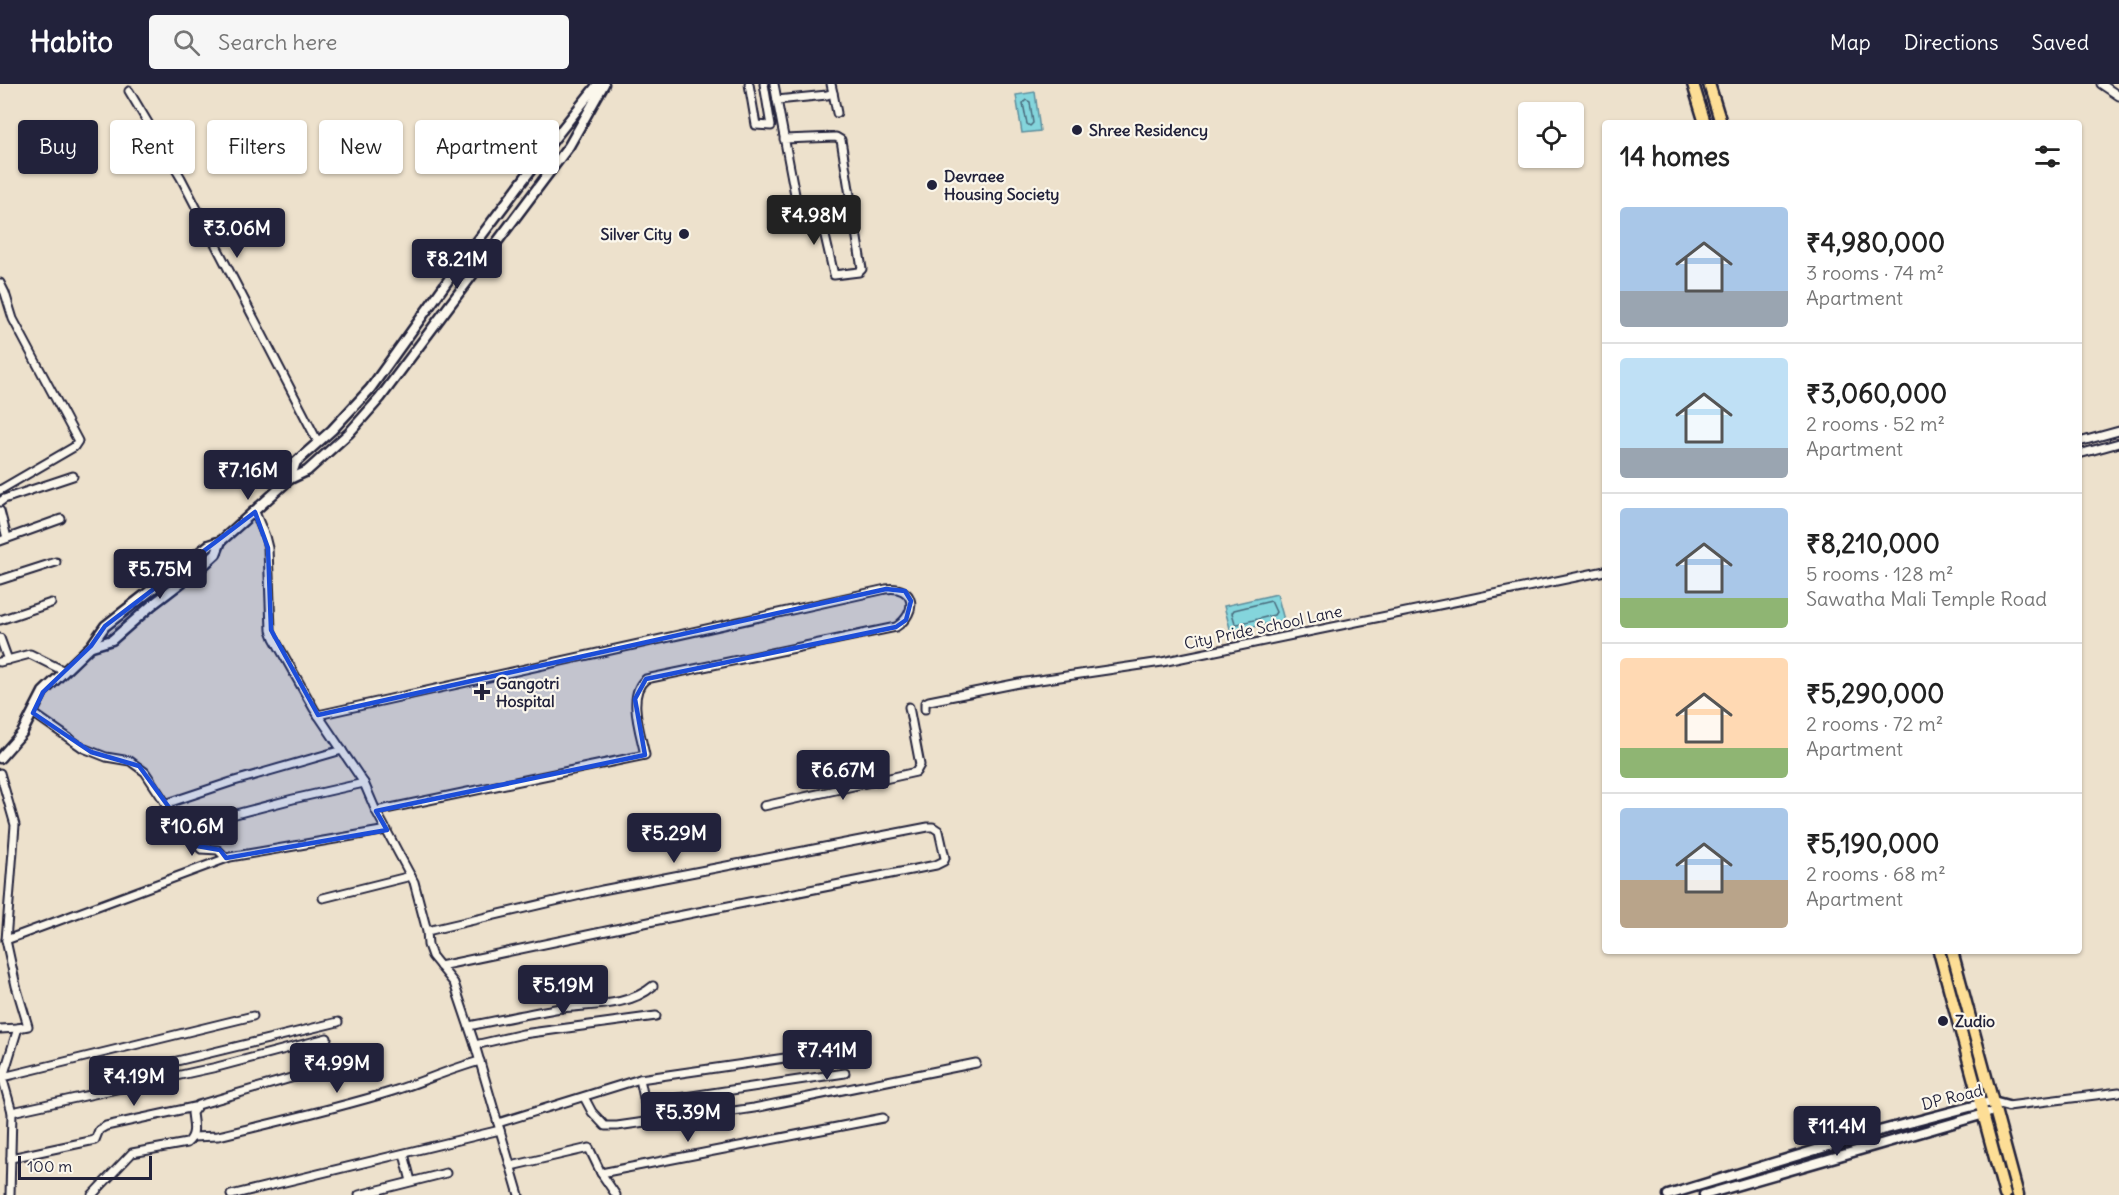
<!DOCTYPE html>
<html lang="en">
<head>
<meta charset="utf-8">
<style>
	body { margin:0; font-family:Delius,sans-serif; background:#f6f6f6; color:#222; height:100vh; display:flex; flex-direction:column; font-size:22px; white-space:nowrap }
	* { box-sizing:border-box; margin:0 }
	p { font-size:20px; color:#767676 }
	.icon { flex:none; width:33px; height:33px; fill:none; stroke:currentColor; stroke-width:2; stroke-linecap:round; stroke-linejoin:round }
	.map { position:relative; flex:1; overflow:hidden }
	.side { position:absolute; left:1602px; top:36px; width:480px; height:834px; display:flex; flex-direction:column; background:#fff; border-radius:6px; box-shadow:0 2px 4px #0004 }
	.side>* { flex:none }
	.hud { position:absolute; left:18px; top:36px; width:570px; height:54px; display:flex; gap:12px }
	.controls { position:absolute; left:1518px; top:18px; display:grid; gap:12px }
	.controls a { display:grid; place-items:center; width:66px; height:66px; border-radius:6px; background:#fff; box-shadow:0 2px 4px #0004; font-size:30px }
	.scale { position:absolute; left:18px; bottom:15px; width:134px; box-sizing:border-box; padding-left:6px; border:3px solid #22223b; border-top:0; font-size:16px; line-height:21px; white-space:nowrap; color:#22223b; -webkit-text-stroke:4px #fbf7ec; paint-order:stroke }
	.price { position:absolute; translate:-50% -51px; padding:0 14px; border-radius:6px; background:#22223b; color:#fff; font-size:20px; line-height:39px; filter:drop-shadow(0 2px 3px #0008) }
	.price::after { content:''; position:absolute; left:50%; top:36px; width:18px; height:14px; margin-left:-9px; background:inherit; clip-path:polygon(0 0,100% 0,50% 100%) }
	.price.selected { background:#222; color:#fff }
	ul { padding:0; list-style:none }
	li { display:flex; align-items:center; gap:18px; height:150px; padding:0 18px }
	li+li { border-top:2px solid #e0e0e0 }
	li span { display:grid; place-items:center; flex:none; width:168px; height:120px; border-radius:6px; color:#555 }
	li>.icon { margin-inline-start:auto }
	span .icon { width:72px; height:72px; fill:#fffc; stroke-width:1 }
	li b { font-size:26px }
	h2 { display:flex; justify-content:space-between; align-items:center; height:72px; padding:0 18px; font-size:26px }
	.tag { padding:0 21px; border-radius:6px; background:#fff; box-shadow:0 2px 4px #0004; font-size:21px; line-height:54px }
	.tag.selected { background:#22223b; color:#fff }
	header { display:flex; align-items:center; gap:36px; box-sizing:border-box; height:84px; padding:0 30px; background:#22223b; color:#fff }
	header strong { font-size:28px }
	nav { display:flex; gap:33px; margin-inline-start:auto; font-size:21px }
	.search { width:420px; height:54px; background:#f6f6f6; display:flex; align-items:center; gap:15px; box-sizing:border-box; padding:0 21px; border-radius:6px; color:#767676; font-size:22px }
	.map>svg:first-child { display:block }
	.water { fill:#84d5dc; stroke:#5d8d9c; stroke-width:1.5 }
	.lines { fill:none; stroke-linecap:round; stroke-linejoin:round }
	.shore { stroke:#496a7b; stroke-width:1.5 }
	.minor-casing { stroke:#22223b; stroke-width:11 }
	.tertiary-casing { stroke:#22223b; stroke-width:13 }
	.primary-casing { stroke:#22223b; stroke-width:15 }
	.minor { stroke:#fbf7ec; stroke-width:7 }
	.tertiary { stroke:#fbf7ec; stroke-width:8 }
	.primary { stroke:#fdde96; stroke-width:10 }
	.marked { fill:#1d4ed8; fill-opacity:0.2; stroke:#1d4ed8; stroke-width:4.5; stroke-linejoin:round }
	.poi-dot { fill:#22223b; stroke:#fbf7ec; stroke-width:2 }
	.labels { text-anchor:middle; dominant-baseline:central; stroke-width:4.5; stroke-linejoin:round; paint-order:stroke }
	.poi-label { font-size:16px; font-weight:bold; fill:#22223b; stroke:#fbf7ec; text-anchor:start }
	.street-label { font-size:16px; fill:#22223b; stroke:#fbf7ec }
</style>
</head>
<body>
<header>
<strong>Habito</strong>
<div class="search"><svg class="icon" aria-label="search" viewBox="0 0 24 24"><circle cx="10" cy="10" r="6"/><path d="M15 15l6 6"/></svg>Search here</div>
<nav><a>Map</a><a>Directions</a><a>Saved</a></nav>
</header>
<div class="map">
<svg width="2119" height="1111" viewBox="0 0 2119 1111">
	<rect width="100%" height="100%" fill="#ede1cc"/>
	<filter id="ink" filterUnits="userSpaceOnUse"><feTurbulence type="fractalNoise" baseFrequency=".0167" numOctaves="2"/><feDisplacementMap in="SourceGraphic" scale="12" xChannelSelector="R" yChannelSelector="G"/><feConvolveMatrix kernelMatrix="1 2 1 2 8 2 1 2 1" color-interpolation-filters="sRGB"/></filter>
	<g filter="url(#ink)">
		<!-- water -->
		<g class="water">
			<path d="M1035,8l5,39 -18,2 -6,-38z"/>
			<path d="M1277,510l7,26 -53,12 -7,-26z"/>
		</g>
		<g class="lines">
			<!-- shore -->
			<g class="shore">
				<path d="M1026,16l4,2 3,21 -3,3 -3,-2 -4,-21z"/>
				<path d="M1271,517l5,11 -2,3 -36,9 -3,-1 -3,-10 2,-3z"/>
			</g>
			<!-- minor casing -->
			<g class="minor-casing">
				<g id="minor">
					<path d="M749,0l7,41 15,1 -7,-42"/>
					<path d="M774,0l27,142 20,-1 2,2 11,48 25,-3 3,-3 -21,-129 -5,-3 -52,2"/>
					<path d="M2101,0l18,12"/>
					<path d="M129,7l52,87 137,264"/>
					<path d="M833,9l4,20"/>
					<path d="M777,16l50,-5 6,-2 -2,-9"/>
					<path d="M0,199l5,10 8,26 65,122 -4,6 -74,43"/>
					<path d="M2079,358l40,-11"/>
					<path d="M2079,370l40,-11"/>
					<path d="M0,418l4,-3 69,-23"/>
					<path d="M0,427l7,27"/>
					<path d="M255,428l10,24 3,12 3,82 3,8 40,71 50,74 12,28 38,71 13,49 1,14 4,11 22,27 21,62 44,150"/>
					<path d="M0,457l61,-22"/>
					<path d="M0,496l56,-18"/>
					<path d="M0,536l51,-17"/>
					<path d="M0,554l8,22"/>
					<path d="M0,578l30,-8 34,17"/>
					<path d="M925,625v-6l4,-2 90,-18 143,-21 443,-91"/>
					<path d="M33,629l50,35 23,9 24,4 15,11 37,56 111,-29 71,-16"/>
					<path d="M318,631l568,-126c29,-4 33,23 10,38l-250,52c-20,15 -5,55 -1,76l-269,56"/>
					<path d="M0,689l15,52 -9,115"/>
					<path d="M165,720l66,-22 111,-32"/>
					<path d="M764,722l152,-34 4,-7 -11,-58"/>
					<path d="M182,744l19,21 17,1 8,8"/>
					<path d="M323,814l88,-22"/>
					<path d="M427,847l175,-41 326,-63h5l6,4 6,27 -1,3 -8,4 -268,53 -228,48"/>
					<path d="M469,942c29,-6 58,-12 86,-17 32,-5 73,-1 98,-23"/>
					<path d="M0,945l18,-1"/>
					<path d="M475,961l48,-11 133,-18"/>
					<path d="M1,989l11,39 -2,83"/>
					<path d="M845,989l-200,30 -5,-24 207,-30"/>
					<path d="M3,993l15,-49 10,-2 -12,-40 -10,-46 224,-83 157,-27"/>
					<path d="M3,993l250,-61"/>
					<path d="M140,1000l-2,-13 6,-2 194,-47"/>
					<path d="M584,1013l8,15 13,14h12l63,-9"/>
					<path d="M675,1015l5,18h13l61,-9 222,-45"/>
					<path d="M2008,1022l111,-14"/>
					<path d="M12,1028l205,-45 110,-29"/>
					<path d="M498,1039l142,-44"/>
					<path d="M193,1053l25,-1c58,-14 117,-27 175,-45 29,-9 57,-22 87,-30"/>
					<path d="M404,1070l7,27"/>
					<path d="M11,1074l84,-18 4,-10 7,-4 88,-19"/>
					<path d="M511,1082l78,-18 12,25 282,-55"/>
					<path d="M601,1089l15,22"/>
					<path d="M92,1111l40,-42 55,-10c10,-8 6,-20 5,-30l6,-8 148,-43"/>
					<path d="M231,1111l269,-65"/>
					<path d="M359,1111l87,-22"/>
				</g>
			</g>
			<!-- tertiary casing -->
			<g class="tertiary-casing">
				<g id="tertiary">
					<path d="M290,395l6,-17 36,-32 38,-41 79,-110 105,-140 44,-55"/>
					<path d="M92,562l20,-6 40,-35 52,-40 12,-11 5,-13"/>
					<path d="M0,674l22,-25 21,-41 48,-46 14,-20 104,-81 12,-4 69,-62 17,-8 42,-38 31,-35 189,-252 35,-62"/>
					<path d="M1668,1111l207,-63 106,-28 12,-2 15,4"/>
					<path d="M1704,1111l284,-82"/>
				</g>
			</g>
			<!-- primary casing -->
			<g class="primary-casing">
				<g id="primary">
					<path d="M1693,0l12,39"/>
					<path d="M1709,0l12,39"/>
					<path d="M1939,867l66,244"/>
					<path d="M1952,867l66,244"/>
				</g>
			</g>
			<!-- minor -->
			<use href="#minor" class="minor"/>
			<!-- tertiary -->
			<use href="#tertiary" class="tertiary"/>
			<!-- primary -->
			<use href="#primary" class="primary"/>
		</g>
	</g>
	<!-- marked area -->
	<path class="marked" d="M255,428l13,36 3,82 47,85 568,-126 19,2 6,10 -5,19 -10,7 -250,52 -11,20 10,56 -269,56 11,19 -161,28 -6,-8 -23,-4 -58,-80 -48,-14 -58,-39 10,-21 48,-46 14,-20z"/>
	<!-- markers -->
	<g class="poi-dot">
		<circle cx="1077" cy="46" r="6"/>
		<circle cx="932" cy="101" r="6"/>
		<circle cx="684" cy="150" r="6"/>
		<path d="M479 599h6v6h6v6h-6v6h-6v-6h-6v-6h6z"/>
		<circle cx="1943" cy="937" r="6"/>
	</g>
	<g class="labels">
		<!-- poi labels -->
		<g class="poi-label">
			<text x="1089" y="46">Shree Residency</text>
			<text x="944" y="92">Devraee<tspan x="944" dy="18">Housing Society</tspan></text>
			<text x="672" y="150" text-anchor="end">Silver City</text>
			<text x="496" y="599">Gangotri<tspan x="496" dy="18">Hospital</tspan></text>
			<text x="1955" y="937">Zudio</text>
		</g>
		<!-- street labels -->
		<g class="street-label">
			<text transform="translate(1263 543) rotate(-12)">City Pride School Lane</text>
			<text transform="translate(1952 1013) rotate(-14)">DP Road</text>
		</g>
	</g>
</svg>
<div class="controls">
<a><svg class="icon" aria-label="locate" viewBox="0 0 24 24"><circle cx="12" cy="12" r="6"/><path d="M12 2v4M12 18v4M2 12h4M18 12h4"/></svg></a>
</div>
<div class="scale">100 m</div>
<b class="price selected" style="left:814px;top:162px">₹4.98M</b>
<b class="price" style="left:237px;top:175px">₹3.06M</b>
<b class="price" style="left:457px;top:206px">₹8.21M</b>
<b class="price" style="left:248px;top:417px">₹7.16M</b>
<b class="price" style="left:160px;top:516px">₹5.75M</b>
<b class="price" style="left:843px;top:717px">₹6.67M</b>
<b class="price" style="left:192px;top:773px">₹10.6M</b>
<b class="price" style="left:674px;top:780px">₹5.29M</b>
<b class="price" style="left:563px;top:932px">₹5.19M</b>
<b class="price" style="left:827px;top:997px">₹7.41M</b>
<b class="price" style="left:337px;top:1010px">₹4.99M</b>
<b class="price" style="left:134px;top:1023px">₹4.19M</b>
<b class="price" style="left:688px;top:1059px">₹5.39M</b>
<b class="price" style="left:1837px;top:1073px">₹11.4M</b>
<div class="hud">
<a class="tag selected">Buy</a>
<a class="tag">Rent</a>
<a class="tag">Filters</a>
<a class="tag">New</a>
<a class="tag">Apartment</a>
</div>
<section class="side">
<h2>14 homes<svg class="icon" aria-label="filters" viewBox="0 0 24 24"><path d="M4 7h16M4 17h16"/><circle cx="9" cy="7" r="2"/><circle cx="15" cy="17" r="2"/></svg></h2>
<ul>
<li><span style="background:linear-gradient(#a9c7e8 70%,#9aa5b1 0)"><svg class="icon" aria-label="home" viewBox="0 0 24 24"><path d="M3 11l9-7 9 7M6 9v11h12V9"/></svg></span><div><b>₹4,980,000</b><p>3 rooms · 74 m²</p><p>Apartment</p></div></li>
<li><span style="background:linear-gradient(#bfe0f5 75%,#9aa5b1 0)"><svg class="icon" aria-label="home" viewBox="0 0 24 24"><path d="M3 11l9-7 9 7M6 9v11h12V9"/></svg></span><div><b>₹3,060,000</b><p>2 rooms · 52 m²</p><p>Apartment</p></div></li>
<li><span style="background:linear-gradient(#a9c7e8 75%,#8fb573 0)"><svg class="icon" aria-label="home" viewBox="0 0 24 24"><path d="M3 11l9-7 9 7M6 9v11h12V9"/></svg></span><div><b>₹8,210,000</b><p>5 rooms · 128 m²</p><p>Sawatha Mali Temple Road</p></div></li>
<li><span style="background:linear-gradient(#ffd9b3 75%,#8fb573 0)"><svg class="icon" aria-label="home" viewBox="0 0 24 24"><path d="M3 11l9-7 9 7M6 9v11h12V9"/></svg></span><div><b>₹5,290,000</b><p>2 rooms · 72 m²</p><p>Apartment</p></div></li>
<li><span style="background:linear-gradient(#a9c7e8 60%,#b9a48a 0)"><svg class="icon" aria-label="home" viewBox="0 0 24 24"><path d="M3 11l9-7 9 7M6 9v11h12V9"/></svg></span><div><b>₹5,190,000</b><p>2 rooms · 68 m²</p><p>Apartment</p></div></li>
</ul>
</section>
</div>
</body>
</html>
